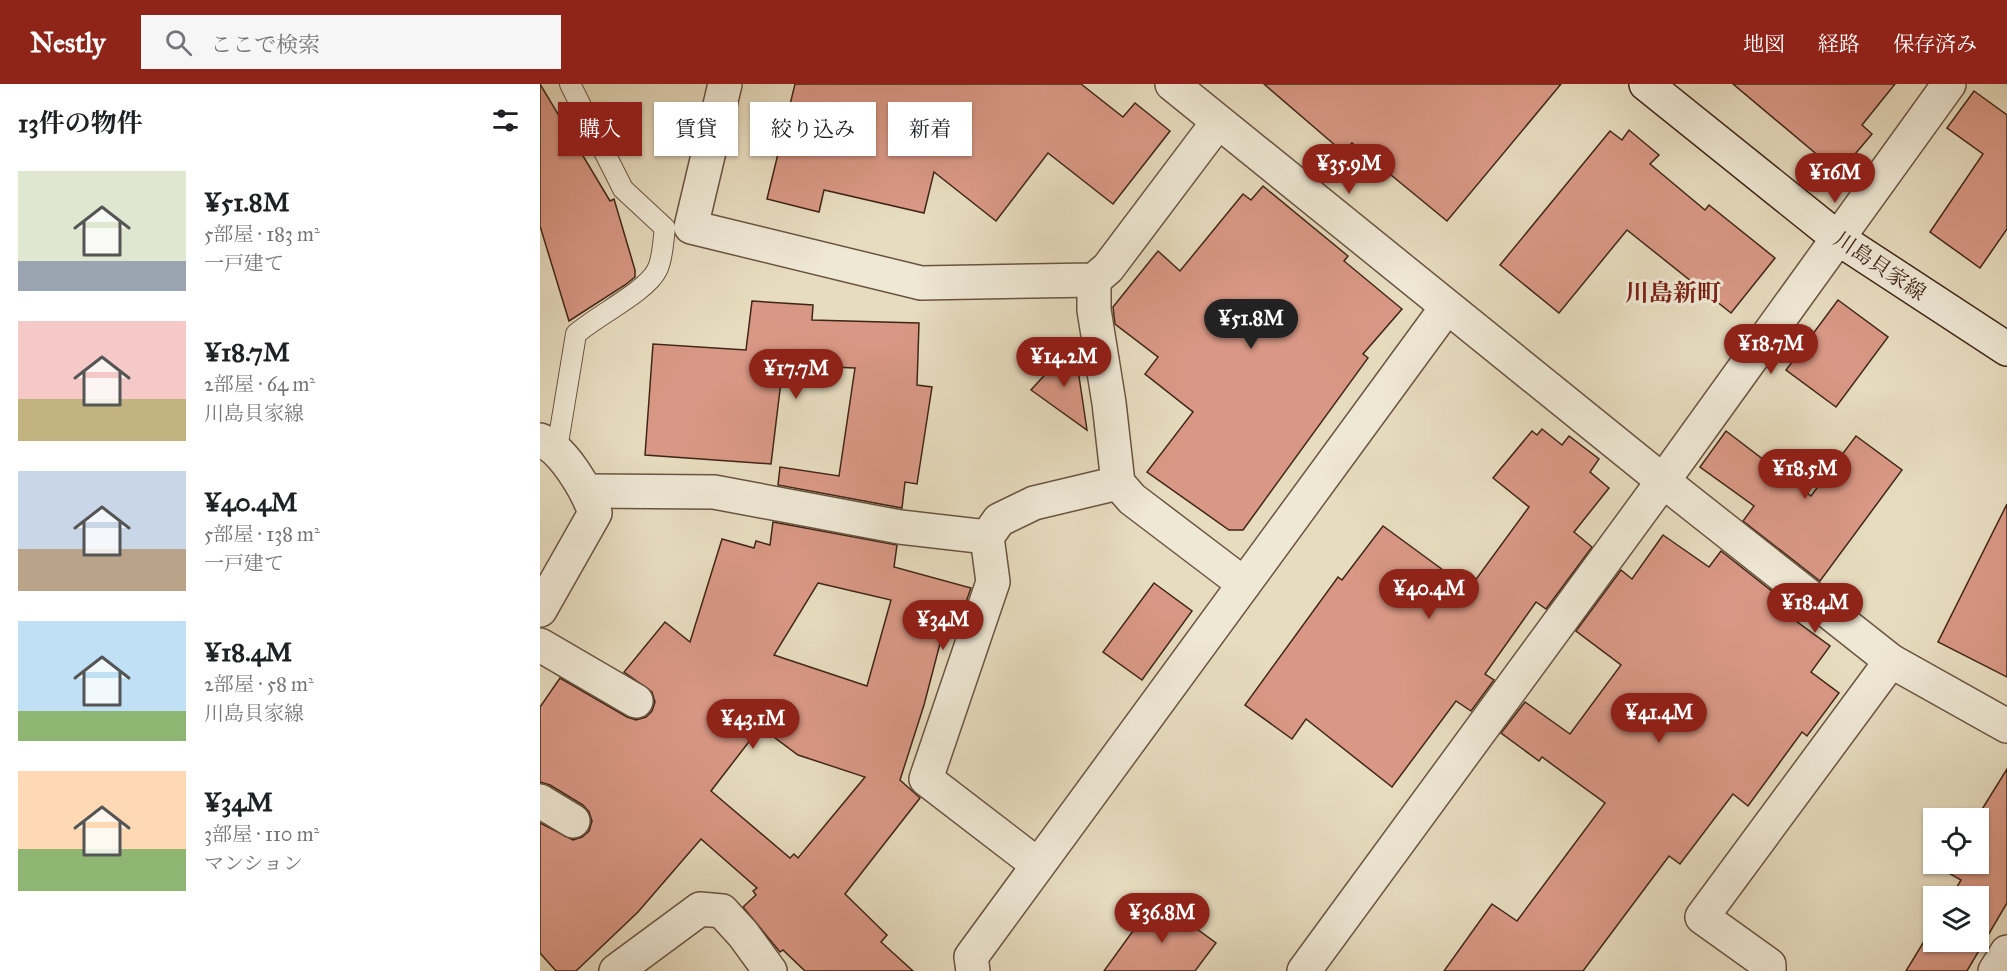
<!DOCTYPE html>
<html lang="ja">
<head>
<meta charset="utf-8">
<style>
	body { margin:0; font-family:"IM FELL Great Primer","Noto Serif JP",serif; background:#f6f6f6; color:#202124; height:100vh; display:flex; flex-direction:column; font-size:22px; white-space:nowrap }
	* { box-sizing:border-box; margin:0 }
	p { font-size:20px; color:#757577 }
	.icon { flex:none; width:33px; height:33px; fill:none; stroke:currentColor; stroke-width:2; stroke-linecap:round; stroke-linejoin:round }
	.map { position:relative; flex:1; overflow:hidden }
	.sheet { display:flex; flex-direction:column; background:#fff; width:540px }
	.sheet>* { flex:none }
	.top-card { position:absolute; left:18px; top:18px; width:570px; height:54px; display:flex; gap:12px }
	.tools { position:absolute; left:1383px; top:724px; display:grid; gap:12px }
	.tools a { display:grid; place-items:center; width:66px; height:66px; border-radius:0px; background:#fff; box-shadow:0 2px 4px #0004; font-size:30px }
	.price { position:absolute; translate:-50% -51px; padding:0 14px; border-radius:21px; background:#8f2418; color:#fff; font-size:20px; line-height:39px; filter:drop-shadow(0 2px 3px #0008) }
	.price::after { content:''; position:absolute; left:50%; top:36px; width:18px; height:14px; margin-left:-9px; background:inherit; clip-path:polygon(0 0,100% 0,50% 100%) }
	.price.on { background:#222; color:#fff }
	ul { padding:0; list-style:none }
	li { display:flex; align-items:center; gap:18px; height:150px; padding:0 18px }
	li span { display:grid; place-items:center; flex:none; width:168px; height:120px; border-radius:0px; color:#555 }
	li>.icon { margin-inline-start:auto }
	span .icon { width:72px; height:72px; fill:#fffc; stroke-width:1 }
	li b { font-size:26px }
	h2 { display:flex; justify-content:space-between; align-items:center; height:72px; padding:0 18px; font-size:26px }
	.chip { padding:0 21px; border-radius:0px; background:#fff; box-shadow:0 2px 4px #0004; font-size:21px; line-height:54px }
	.chip.on { background:#8f2418; color:#fff }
	header { display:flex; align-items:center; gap:36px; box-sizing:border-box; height:84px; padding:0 30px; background:#8f2418; color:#fff }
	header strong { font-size:28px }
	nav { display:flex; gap:33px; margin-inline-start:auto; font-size:21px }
	.search { width:420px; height:54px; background:#f6f6f6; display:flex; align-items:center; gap:15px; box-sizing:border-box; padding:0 21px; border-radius:0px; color:#757577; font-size:22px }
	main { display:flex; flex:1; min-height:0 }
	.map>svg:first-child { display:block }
	.building { fill:#d99885; stroke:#402617; stroke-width:1.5; fill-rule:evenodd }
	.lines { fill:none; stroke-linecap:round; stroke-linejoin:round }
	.service-casing { stroke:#6a5441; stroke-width:22 }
	.minor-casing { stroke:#6a5441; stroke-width:36 }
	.secondary-casing { stroke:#402617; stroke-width:36 }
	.service { stroke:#efe8d5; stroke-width:20 }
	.minor { stroke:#efe8d5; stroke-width:33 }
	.secondary { stroke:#efe8d5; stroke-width:33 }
	.labels { text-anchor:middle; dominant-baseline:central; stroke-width:6; stroke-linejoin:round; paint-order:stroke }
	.street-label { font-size:21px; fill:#402617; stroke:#efe8d5 }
	.quarter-label { font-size:24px; font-weight:bold; fill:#7a1f14; stroke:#efe8d5 }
</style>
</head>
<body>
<header>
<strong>Nestly</strong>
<div class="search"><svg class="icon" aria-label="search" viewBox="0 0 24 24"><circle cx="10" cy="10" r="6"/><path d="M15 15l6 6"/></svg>ここで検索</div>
<nav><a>地図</a><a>経路</a><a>保存済み</a></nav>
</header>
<main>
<section class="sheet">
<h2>13件の物件<svg class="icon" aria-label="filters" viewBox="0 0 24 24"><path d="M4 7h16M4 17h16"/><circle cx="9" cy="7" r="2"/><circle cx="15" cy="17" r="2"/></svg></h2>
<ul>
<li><span style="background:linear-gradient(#dfe7d0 75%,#9aa5b1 0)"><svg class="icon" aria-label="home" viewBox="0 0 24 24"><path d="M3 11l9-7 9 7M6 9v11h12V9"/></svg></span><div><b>¥51.8M</b><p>5部屋 · 183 m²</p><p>一戸建て</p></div></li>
<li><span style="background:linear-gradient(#f6c9c9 65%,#c2b280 0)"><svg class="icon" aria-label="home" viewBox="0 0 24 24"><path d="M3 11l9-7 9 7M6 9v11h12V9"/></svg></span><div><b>¥18.7M</b><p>2部屋 · 64 m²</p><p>川島貝家線</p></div></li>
<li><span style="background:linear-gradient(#c9d6e8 65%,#b9a48a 0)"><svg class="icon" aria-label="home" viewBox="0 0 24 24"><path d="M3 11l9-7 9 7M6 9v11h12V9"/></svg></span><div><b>¥40.4M</b><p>5部屋 · 138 m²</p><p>一戸建て</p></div></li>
<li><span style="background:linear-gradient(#bfe0f5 75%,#8fb573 0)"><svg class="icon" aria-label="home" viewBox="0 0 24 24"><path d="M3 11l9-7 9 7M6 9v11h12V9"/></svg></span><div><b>¥18.4M</b><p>2部屋 · 58 m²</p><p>川島貝家線</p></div></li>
<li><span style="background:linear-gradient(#ffd9b3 65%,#8fb573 0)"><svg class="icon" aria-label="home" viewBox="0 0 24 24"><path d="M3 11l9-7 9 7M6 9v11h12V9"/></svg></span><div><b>¥34M</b><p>3部屋 · 110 m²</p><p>マンション</p></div></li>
</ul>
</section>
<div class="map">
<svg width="1467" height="887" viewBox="0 0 1467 887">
	<rect width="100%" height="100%" fill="#e7dcbf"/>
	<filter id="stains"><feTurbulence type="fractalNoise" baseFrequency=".00333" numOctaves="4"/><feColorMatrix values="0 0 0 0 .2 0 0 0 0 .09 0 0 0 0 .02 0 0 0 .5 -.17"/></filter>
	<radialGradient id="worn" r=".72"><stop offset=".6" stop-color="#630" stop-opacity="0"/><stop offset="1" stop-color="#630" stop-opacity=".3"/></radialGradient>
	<!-- building -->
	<g class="building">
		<path d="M0,0l70,117 4,-2 21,71v7l-10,8 -56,36 -29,-95z"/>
		<path d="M255,0h286l42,33 12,-14 35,28 -57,73 -65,-51 -52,68 -62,-49 -10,41 -100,-23 -5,22 -52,-13z"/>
		<path d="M724,0h297l-114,137 -95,-78 -9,9z"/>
		<path d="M1193,0h162l-33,41 10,9 -33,39z"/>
		<path d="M1434,7l33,24v114l-27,39 -50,-36 53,-78 -36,-26z"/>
		<path d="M1089,46l30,25 -9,9 55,46 4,-5 66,53 -44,55 -104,-83 -68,83 -59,-48 110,-134 12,9z"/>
		<path d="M723,102l85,70 -4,5 58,48 -39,45 5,4 -125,172h-14l-82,-58 46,-60 -48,-38 13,-17 -43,-33 -2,-17 45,-56 22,20 63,-77 8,6z"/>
		<path d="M1298,216l50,37 -52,70 -50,-37z"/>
		<path d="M212,217l61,4 -1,15 107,3 -2,62 15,2 -15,97 -12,-2 -3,26 -124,-23 2,-18 59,9 16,-108 -72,-3 -12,99 -126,-9 8,-111 93,6z"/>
		<path d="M534,259l13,87 -56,-40z"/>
		<path d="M1002,345l20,16 7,-9 30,23 -9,13 19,16 -35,44 18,15 -46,62 -10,-7 -51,72 9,6 -23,31 -15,-10 -64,86 -86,-68 -14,20 -47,-34 93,-128 4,3 41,-54 86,63 60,-82 -36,-29 39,-47 5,4z"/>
		<path d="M1186,347l85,65 45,-60 46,34 -82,111 -77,-60 11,-15 -54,-39z"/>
		<path d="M1467,420v173l-69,-35z"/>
		<path d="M233,438l124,23 -3,22 77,21 -10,28 -13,-3 -24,92 -24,75 20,18 -75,96 42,41 -6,7 32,29h-108l-22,-21 -3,2 -37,-45 13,-12 -3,-4 4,-3 -56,-49 -63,73 -62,59h-20l-16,-18v-130l33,17 9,-3 7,-6 3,-10 -3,-9 -6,-7 -33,-20 -10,-3v-75l20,-29 67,39 9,3 10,-3 6,-6 3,-9 -3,-10 -28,-20 41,-50 25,20 32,-103 32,9 2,-7 14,4zM278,499l73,17 -24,86 -93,-31zM218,646l10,7 3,-2 27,20 67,22 -67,81 -4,-4 -4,4 -79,-67z"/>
		<path d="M1123,451l46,32 12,-16 76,60 -5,7 38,28 -19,26 28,21 -32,43 -5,-4 -54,74 -15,-12 -53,70 -11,-8 -86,115h-139l48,-67 25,17 88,-118 -63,-46 -3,4 -38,-28 24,-31 45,32 51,-69 -45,-34 45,-61 11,9z"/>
		<path d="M614,499l38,28 -50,69 -39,-28z"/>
		<path d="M1467,685v134l-40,68h-61l28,-46v17h44v-45h-27l10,-17 -16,-9 4,-7h29l-2,-45z"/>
		<path d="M616,815l60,44 -21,28h-91z"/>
	</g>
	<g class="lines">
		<!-- service casing -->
		<g class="service-casing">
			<path id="service" d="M17,365l19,-115c20,-18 71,-43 81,-64 6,-11 6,-30 8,-42l-42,-39 -53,-105"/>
		</g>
		<!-- minor casing -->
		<g class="minor-casing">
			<g id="minor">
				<path d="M185,0l-34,143 230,56 173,-3 14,-12 110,-146"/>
				<path d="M632,0l491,397 228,180 116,65"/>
				<path d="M554,196v30l15,93 9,80 14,16 112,85"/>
				<path d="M0,356c23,8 47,50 55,73l-55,97"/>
				<path d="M48,407l126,1 186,35 87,10"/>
				<path d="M0,561l96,56"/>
				<path d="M0,717l33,20"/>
				<path d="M498,781l-112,-86 67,-197 -6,-45 12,-17 35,-17 84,-20"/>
				<path d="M76,887l84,-62 22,2 21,23 27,37"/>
				<path d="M433,887l-2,-14 476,-650"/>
				<path d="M764,887l359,-490 286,-397"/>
				<path d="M1229,887v-6l-67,-48 189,-256"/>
				<path d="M1455,887l12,-19"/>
			</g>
		</g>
		<!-- secondary casing -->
		<g class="secondary-casing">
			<path id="secondary" d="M1106,0l193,155 168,110"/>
		</g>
		<!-- service -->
		<use href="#service" class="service"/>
		<!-- minor -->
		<use href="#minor" class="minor"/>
		<!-- secondary -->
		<use href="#secondary" class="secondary"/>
	</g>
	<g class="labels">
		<!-- street labels -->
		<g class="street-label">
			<text transform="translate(1340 182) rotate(34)">川島貝家線</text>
		</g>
		<!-- quarter labels -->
		<g class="quarter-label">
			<text x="1133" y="209">川島新町</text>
		</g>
	</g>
	<rect width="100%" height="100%" filter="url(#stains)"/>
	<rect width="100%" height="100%" fill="url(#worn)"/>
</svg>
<div class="tools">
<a><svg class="icon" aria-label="locate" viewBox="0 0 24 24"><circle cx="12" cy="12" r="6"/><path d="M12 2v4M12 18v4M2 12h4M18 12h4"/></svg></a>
<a><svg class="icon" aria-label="layers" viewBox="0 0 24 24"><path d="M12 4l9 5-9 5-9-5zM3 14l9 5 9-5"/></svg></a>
</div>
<b class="price" style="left:809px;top:111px">¥35.9M</b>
<b class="price" style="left:1295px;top:120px">¥16M</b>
<b class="price on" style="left:711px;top:266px">¥51.8M</b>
<b class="price" style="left:1231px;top:291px">¥18.7M</b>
<b class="price" style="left:524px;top:304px">¥14.2M</b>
<b class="price" style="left:256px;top:316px">¥17.7M</b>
<b class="price" style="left:1265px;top:416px">¥18.5M</b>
<b class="price" style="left:889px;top:536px">¥40.4M</b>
<b class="price" style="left:1275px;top:550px">¥18.4M</b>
<b class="price" style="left:403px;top:567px">¥34M</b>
<b class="price" style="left:1119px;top:660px">¥41.4M</b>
<b class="price" style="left:213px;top:666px">¥43.1M</b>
<b class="price" style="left:622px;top:860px">¥36.8M</b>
<div class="top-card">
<a class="chip on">購入</a>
<a class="chip">賃貸</a>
<a class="chip">絞り込み</a>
<a class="chip">新着</a>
</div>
</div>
</main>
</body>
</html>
